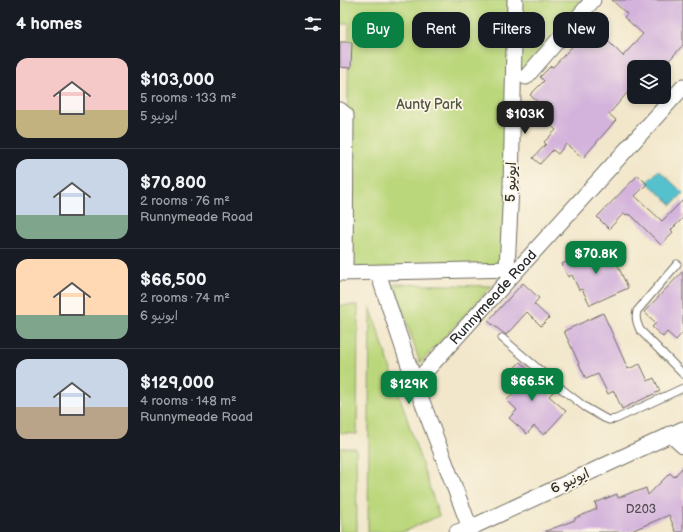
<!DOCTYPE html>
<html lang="en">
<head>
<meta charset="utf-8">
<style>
	body { margin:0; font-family:"Balsamiq Sans","Playpen Sans Arabic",sans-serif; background:#20242c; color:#f1f3f6; height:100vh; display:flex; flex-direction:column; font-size:15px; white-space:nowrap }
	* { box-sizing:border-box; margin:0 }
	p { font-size:13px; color:#9ea1a6 }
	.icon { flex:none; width:22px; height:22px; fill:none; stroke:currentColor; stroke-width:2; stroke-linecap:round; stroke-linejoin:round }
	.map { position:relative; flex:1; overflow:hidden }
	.drawer { display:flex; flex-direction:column; background:#171b24; width:340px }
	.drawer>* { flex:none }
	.hud { position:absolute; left:12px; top:12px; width:271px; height:36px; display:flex; gap:8px }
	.buttons { position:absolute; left:287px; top:60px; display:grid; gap:8px }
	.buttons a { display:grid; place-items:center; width:44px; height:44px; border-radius:8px; background:#171b24; box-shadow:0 2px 6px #0003; font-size:20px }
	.price { position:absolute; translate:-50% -34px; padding:0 9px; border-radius:8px; background:#0b8043; color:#fff; font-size:13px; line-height:26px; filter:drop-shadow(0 1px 2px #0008) }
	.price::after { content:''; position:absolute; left:50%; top:24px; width:12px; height:9px; margin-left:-6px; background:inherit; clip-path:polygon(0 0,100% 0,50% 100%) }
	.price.active { background:#222; color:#fff }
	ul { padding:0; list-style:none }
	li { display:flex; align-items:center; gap:12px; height:100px; padding:0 16px }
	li+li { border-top:1px solid #363941 }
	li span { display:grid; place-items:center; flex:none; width:112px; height:80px; border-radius:12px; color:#555 }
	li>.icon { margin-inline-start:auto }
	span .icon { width:48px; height:48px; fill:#fffc; stroke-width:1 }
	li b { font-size:17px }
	h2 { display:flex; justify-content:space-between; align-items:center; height:48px; padding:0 16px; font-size:17px }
	.tag { padding:0 14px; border-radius:12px; background:#171b24; box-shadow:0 2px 6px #0003; font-size:14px; line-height:36px }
	.tag.active { background:#0b8043; color:#fff }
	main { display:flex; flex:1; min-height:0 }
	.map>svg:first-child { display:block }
	.green { fill:#bbd77c; stroke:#738154 }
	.water { fill:#54c1cd; stroke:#40767c }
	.building { fill:#d3b2dc }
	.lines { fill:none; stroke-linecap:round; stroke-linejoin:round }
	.service-casing { stroke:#716d63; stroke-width:9 }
	.minor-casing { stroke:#716d63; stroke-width:17 }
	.service { stroke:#fff; stroke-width:7 }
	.minor { stroke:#fff; stroke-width:15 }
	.labels { text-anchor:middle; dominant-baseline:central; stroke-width:3.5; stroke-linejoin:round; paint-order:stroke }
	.number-label { font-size:12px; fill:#554d57 }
	.park-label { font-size:14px; fill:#4f563f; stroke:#fcf5e5 }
	.street-label { font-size:14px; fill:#2b2b2b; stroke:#fcf5e5 }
</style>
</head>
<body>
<main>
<section class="drawer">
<h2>4 homes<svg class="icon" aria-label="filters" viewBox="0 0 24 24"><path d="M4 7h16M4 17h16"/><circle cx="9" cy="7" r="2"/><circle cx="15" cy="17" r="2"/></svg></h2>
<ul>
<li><span style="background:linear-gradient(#f6c9c9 65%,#c2b280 0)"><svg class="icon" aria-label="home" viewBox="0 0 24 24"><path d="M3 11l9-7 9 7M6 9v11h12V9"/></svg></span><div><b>$103,000</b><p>5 rooms · 133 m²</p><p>ایونیو 5</p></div></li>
<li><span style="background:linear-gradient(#c9d6e8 70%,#7fa58c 0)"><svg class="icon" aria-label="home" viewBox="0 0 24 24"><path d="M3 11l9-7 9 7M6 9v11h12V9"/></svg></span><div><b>$70,800</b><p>2 rooms · 76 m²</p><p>Runnymeade Road</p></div></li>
<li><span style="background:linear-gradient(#ffd9b3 70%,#7fa58c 0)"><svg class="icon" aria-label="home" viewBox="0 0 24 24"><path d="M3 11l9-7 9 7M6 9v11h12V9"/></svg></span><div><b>$66,500</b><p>2 rooms · 74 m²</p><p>ایونیو 6</p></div></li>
<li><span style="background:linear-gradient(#c9d6e8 60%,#b9a48a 0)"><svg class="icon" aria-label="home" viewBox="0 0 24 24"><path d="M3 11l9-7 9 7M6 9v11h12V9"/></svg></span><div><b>$129,000</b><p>4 rooms · 148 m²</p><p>Runnymeade Road</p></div></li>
</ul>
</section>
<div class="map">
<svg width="343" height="532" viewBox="0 0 343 532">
	<rect width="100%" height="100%" fill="#fcf5e5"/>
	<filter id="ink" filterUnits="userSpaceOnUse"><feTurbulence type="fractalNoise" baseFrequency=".025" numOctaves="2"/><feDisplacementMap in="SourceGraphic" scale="8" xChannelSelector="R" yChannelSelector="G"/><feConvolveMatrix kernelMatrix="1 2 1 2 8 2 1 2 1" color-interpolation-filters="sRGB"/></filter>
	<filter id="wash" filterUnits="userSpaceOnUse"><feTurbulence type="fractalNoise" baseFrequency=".012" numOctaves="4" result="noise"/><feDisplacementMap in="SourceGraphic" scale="16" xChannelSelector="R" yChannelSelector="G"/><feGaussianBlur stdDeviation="0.9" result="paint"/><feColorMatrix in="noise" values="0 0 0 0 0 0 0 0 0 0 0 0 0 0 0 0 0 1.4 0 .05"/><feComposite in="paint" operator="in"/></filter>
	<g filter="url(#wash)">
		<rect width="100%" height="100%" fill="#f2e7cb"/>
		<!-- green -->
		<g class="green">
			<path d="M0,0h172l-5,269 -162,4 4,-249h-9z"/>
			<path d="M175,0h77l-79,90z"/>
			<path d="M54,284l98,2 -72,77z"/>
			<path d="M0,305h18l-1,129 -17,-1z"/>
			<path d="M30,306l69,210 -36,16h-35z"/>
			<path d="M0,448h16l1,84h-17z"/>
		</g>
		<!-- water -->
		<path class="water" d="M319,170l24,23 -11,12 -25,-23z"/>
		<g id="blocks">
			<!-- building -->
			<g class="building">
				<path d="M272,0h71v45l-20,22h-29v30l-6,-5 -19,22 7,6 -33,38 -17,-14 -8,10 -5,-4 -13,14 -7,-6 13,-14 -2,-2 12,-12 -18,-17 5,-6 -13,-12 14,-14 -4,-4 11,-11 2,1 29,-31 9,9 10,-11 22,22 20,-22 -19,-17 3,-3z"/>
				<path d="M0,42h12l-1,26 -11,-1z"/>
				<path d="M298,175l9,9 -12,12 27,25 21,-21v18l-12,12 2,2 -12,13 -30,-30 -8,-1 -14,15 -12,-12z"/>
				<path d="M260,246l6,14 6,-7 16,35 -38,17 -8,-16 -3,1 -7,-15 -4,2 -6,-13z"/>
				<path d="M343,271v61l-7,8 -9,-8 -4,5 -11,-10 4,-4 -12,-11z"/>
				<path d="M183,283l16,15 -5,6 15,14 -8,8 -14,-14 -21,23 -18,-14z"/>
				<path d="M263,313l25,56 12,-5 8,17 6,-3 6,13 -38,18 -8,-18 -6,3 -10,-20 -12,5 -22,-48z"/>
				<path d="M180,362l33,30 -4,4 17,15 -22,24 -10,-9 -7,8 -18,-16 8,-8 -10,-10 11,-10 -13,-12z"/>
				<path d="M343,467v65h-7l-7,-17 -40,17h-83v-1l29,-11v-2l22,-9 -2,-6 22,-9 1,4 17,-7 1,1 10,-4 2,7 22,-22 4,4z"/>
			</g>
		</g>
	</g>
	<g filter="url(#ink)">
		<use href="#blocks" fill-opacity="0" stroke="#716d63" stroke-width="1"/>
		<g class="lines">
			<!-- service casing -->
			<g class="service-casing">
				<g id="service">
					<path d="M337,264l-40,47c-2,7 0,12 3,19l43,44"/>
					<path d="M162,338l61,52 22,17 19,11 5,2 7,-1 67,-31"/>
				</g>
			</g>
			<!-- minor casing -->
			<g class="minor-casing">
				<g id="minor">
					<path d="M186,77l67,-77"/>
					<path d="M0,110l6,5 -1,158"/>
					<path d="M167,269l4,-82 4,-187"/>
					<path d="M0,273l177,-4"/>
					<path d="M38,273l37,110 55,145 -1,4"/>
					<path id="s1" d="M75,383l268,-296"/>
					<path d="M330,434l13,12"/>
					<path d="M117,532l13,-4 213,-99"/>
				</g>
			</g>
			<!-- service -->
			<use href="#service" class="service"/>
			<!-- minor -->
			<use href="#minor" class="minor"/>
		</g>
	</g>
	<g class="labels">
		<!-- number labels -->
		<g class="number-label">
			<text x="301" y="509">D203</text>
		</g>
		<!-- park labels -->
		<g class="park-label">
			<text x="89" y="104">Aunty Park</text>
		</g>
		<!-- street labels -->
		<g class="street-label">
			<text transform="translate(171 182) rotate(-88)">ایونیو 5</text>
			<text stroke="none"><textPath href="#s1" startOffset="116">Runnymeade Road</textPath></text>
			<text transform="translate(230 481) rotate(-25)">ایونیو 6</text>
		</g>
	</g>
</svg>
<div class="buttons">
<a><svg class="icon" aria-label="layers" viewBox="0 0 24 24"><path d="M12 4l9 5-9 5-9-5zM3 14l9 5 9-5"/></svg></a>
</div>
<b class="price active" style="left:185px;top:135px">$103K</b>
<b class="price" style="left:256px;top:275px">$70.8K</b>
<b class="price" style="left:192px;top:402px">$66.5K</b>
<b class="price" style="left:69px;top:405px">$129K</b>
<div class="hud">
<a class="tag active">Buy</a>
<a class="tag">Rent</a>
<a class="tag">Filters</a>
<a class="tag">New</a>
</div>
</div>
</main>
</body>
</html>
